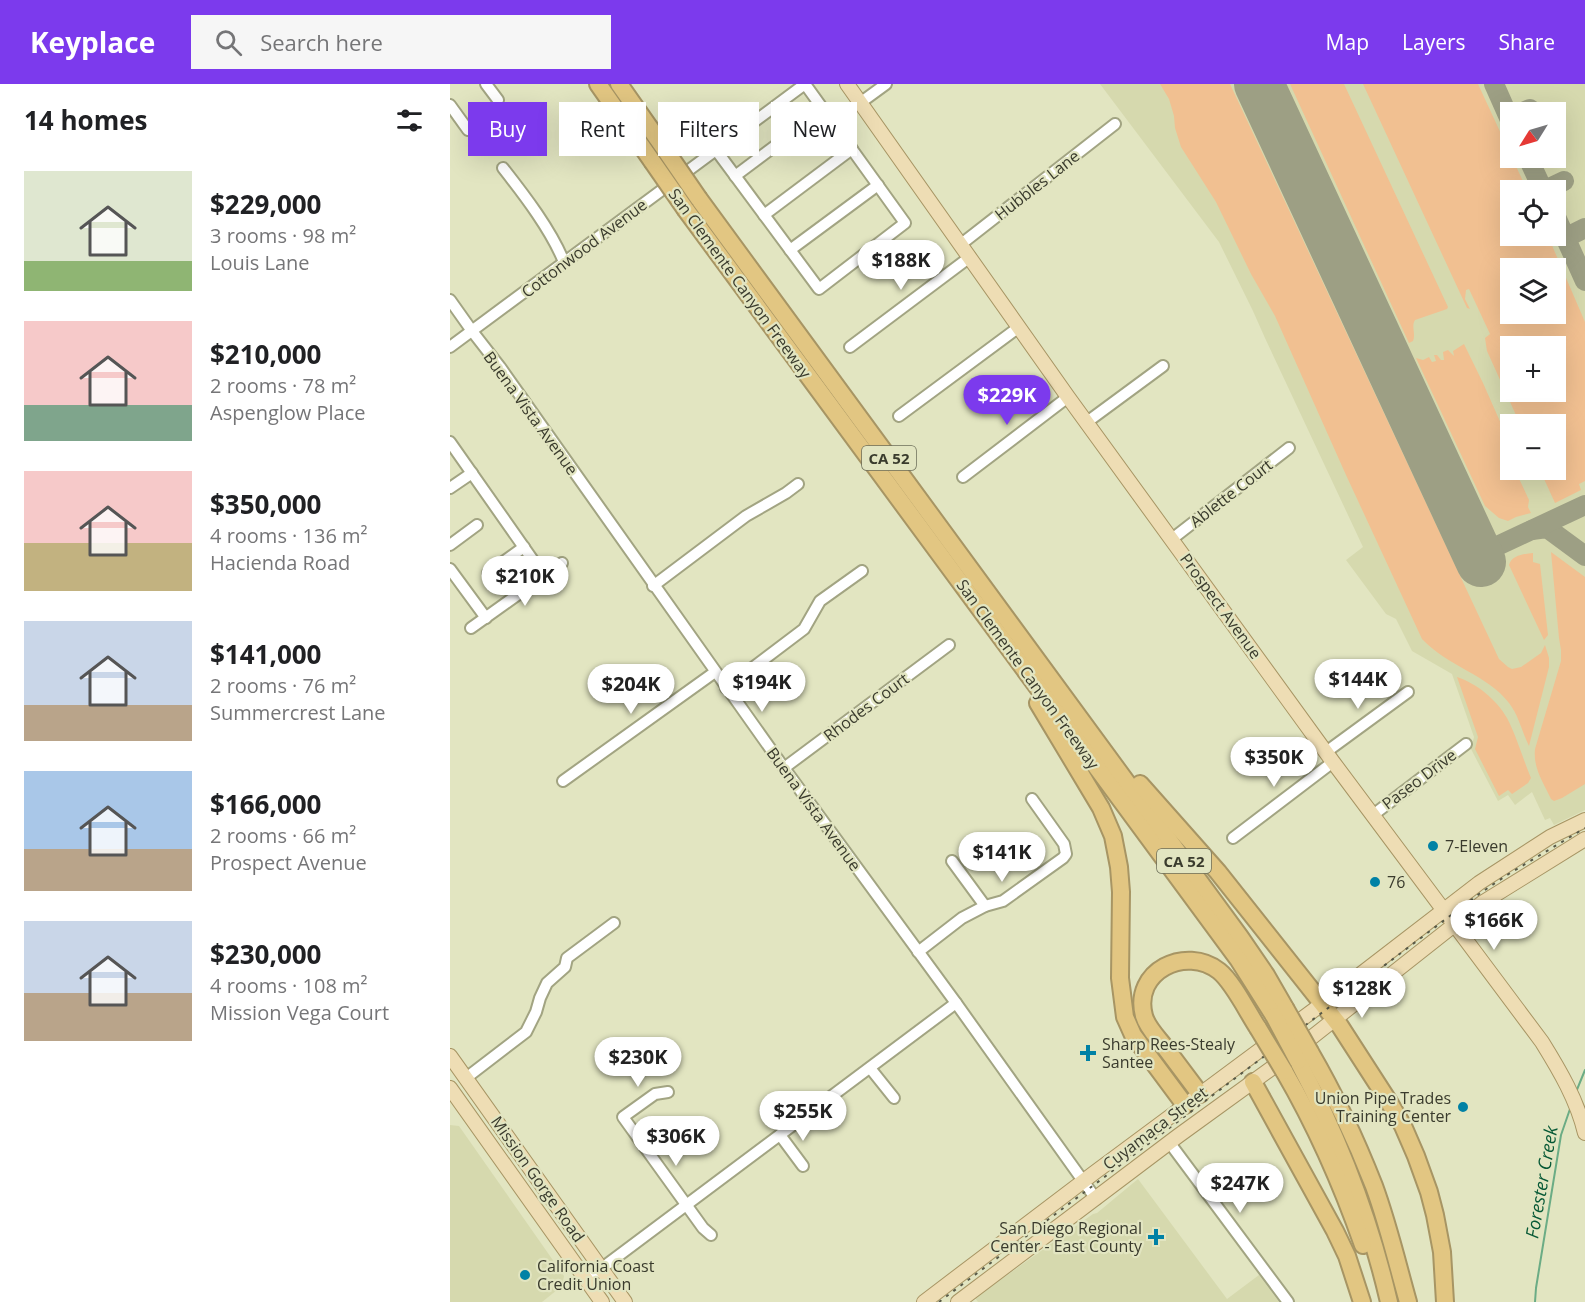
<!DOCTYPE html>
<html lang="en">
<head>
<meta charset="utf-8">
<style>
	body { margin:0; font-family:"Open Sans",sans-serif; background:#f6f6f6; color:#202124; height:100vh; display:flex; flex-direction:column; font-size:22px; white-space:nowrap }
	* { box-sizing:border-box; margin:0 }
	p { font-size:20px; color:#757577 }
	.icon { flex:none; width:33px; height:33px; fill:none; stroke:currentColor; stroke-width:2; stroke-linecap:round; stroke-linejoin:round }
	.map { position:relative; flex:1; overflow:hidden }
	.sheet { display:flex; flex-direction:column; background:#fff; width:450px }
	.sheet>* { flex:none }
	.banner { position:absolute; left:18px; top:18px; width:570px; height:54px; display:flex; gap:12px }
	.needle { width:39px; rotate:233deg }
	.fabs { position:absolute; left:1050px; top:18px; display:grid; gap:12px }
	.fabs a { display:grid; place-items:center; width:66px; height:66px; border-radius:0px; background:#fff; box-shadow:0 6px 24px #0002; font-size:30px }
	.price { position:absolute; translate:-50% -51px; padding:0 14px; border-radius:21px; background:#fff; color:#222; font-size:20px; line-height:39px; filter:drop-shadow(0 2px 3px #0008) }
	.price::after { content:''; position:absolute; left:50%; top:36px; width:18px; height:14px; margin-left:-9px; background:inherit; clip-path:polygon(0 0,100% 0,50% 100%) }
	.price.active { background:#7c3aed; color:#fff }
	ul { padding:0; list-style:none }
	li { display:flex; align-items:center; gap:18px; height:150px; padding:0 24px }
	li span { display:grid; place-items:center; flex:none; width:168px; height:120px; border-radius:0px; color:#555 }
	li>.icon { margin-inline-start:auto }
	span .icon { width:72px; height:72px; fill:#fffc; stroke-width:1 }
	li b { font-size:26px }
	h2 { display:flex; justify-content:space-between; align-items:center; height:72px; padding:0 24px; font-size:26px }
	.pill { padding:0 21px; border-radius:0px; background:#fff; box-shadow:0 6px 24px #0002; font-size:21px; line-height:54px }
	.pill.active { background:#7c3aed; color:#fff }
	header { display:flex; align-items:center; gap:36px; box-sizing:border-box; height:84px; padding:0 30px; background:#7c3aed; color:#fff }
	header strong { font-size:28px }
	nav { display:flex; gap:33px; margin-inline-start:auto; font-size:21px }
	.search { width:420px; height:54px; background:#f6f6f6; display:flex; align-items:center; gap:15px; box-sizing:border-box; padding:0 21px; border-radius:0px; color:#757577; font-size:22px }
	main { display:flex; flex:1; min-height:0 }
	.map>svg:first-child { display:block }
	.built { fill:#d6d9ae; fill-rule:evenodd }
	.green { fill:#f1c091; fill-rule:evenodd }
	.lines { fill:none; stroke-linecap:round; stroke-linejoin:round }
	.stream { stroke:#6bac85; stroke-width:2 }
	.taxiway { stroke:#9d9f84; stroke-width:20 }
	.runway { stroke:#9d9f84; stroke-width:50 }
	.minor-casing { stroke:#a2a482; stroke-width:14 }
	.major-casing { stroke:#a79564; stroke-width:16 }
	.highway-casing { stroke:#a79564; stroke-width:20 }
	.minor { stroke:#fff; stroke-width:10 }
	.major { stroke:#eeddb4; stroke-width:14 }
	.highway { stroke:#e2c682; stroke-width:16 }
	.rail { stroke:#585947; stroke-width:2; stroke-dasharray:3 6; stroke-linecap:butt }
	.highway-bridge-casing { stroke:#a79564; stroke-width:20; stroke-linecap:butt }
	.highway-bridge { stroke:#e2c682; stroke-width:16 }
	.poi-dot { fill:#0081a5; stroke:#e2e5c1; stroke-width:2 }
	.labels { text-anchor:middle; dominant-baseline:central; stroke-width:4.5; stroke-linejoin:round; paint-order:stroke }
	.shield { fill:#e2e5c1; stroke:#6c6e59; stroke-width:1.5 }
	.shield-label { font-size:15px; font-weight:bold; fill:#3a3b2d }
	.street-label { font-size:16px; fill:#3a3b2d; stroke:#e2e5c1 }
	.poi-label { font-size:16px; fill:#3a3b2d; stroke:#e2e5c1; text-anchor:start }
	.water-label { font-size:18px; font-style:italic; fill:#075936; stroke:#e2e5c1 }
</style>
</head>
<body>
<header>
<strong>Keyplace</strong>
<div class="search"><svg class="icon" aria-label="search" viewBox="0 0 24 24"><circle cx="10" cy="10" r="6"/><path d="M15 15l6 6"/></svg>Search here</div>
<nav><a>Map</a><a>Layers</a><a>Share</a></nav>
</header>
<main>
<section class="sheet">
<h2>14 homes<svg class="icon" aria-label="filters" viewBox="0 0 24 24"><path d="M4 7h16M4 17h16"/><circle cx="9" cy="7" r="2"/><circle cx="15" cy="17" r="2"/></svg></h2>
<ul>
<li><span style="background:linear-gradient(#dfe7d0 75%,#8fb573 0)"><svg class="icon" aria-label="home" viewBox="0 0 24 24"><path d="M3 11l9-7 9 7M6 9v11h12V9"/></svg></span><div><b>$229,000</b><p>3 rooms · 98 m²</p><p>Louis Lane</p></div></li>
<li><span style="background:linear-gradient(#f6c9c9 70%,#7fa58c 0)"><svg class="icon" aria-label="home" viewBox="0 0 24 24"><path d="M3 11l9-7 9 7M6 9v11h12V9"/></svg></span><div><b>$210,000</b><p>2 rooms · 78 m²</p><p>Aspenglow Place</p></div></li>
<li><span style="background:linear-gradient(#f6c9c9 60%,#c2b280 0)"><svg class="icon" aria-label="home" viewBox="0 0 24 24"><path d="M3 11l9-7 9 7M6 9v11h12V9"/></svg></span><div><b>$350,000</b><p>4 rooms · 136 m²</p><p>Hacienda Road</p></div></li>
<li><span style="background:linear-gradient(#c9d6e8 70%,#b9a48a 0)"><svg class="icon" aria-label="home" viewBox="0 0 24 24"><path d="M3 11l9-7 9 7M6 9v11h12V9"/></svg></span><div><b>$141,000</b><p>2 rooms · 76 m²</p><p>Summercrest Lane</p></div></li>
<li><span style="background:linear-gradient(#a9c7e8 65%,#b9a48a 0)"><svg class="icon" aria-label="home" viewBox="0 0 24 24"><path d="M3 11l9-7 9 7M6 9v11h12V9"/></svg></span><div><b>$166,000</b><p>2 rooms · 66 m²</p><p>Prospect Avenue</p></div></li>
<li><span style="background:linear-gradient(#c9d6e8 60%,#b9a48a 0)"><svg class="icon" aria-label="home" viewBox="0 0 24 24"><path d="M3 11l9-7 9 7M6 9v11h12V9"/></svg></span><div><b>$230,000</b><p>4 rooms · 108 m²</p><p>Mission Vega Court</p></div></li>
</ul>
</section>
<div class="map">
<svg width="1135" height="1218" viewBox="0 0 1135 1218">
	<rect width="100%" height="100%" fill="#e2e5c1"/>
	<!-- built -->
	<g class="built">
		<path d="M650,0h485v726l-31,15 -4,-7 -5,2 -13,-28 -17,13 -7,-10 -10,6 -27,-52 3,-12 -22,-63 -40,-23 -16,-32 -10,-5 -40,-54 17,-13 -98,-209 -12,-27 -34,-69zM1060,28h46v46h-46zM1060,106h46v46h-46zM1060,184h46v46h-46zM1060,262h46v46h-46zM1060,340h46v46h-46z"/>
		<path d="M0,1041l9,1 105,150 -2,10 -20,16h-92z"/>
		<path d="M688,1095l89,120 32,-24 20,27h-301l-3,-4 118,-84 4,-1z"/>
	</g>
	<!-- green -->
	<g class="green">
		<path d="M710,0h70l269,575 9,8 4,2 9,-2 20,-14 4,-8 4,13v9l-20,79c-7,-14 -10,-30 -20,-43 -21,-28 -62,-37 -87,-64l-76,-164 -71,-159 -24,-42 -35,-72 -35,-55 -6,-19 -1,-12 -5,-17z"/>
		<path d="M840,0h54l104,223 -1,2 -32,11c-4,6 1,14 -2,21l-4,2z"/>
		<path d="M913,0h115l49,106h-17v46h38l37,86v159l-6,3 2,6 -26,13 -15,-33h16v-46h-36l-33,-73 -2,-13 5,-4 -21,-45 -3,1 -1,9 5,10 -3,-1zM1060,184h46v46h-46zM1106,262v46h-46v-46z"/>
		<path d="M1014,260l19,39 27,61v26h5l14,30 -1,7 3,6 -15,4 -8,4 -9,-3 -14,-12 -69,-148 7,2 6,-3 3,5 4,-1 -2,-6h3l4,5h3l-1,-8 5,-2 6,6 -1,-5z"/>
		<path d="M1101,468l34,25v207l-23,14 -8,3 -3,-2c-8,-17 -18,-31 -16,-50l26,-88v-11l-2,-12z"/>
		<path d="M1083,469v9l7,2 8,71 -4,5 -35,-75c3,-10 15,-11 24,-12z"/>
		<path d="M1007,593c19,6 40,23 50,41 9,17 16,41 24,60l-3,5 -16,11 -4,-4 -9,6 -24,-47 3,-12z"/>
	</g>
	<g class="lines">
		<!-- stream -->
		<g class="stream">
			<path d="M1126,1008l9,-22"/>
			<path d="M1085,1218l1,-14 25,-153 9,-26"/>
		</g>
		<!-- taxiway -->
		<g class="taxiway">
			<path d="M808,0l10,22"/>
			<path d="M1044,0l16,36"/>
			<path d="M1073,28l7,-3"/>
			<path d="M1078,74l15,32"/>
			<path d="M1095,106l19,-9"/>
			<path d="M1106,133l29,64"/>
			<path d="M1115,154l20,-10"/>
			<path d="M1082,446l15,-2 38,28"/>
			<path d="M1028,471l107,-50"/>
		</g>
		<!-- runway -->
		<path class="runway" d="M809,0l222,478"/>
		<!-- minor casing -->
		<g class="minor-casing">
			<g id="minor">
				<path d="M36,0l12,16"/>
				<path d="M410,19l26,-19"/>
				<path d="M0,21l18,25"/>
				<path d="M53,84c22,28 48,62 61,94"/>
				<path d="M285,92l88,-66"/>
				<path d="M314,131l88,-66"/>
				<path d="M510,161l155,-121"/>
				<path d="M340,166l88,-65"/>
				<path d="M0,216l22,31 28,36 284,401 172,235 140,196"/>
				<path d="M0,263l355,-263 100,139 -86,66 -103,-139"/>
				<path d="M400,263l120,-90"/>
				<path d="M449,332l120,-89"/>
				<path d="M637,338l76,-56"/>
				<path d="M0,358l94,134"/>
				<path d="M513,393l105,-80"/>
				<path d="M0,404l22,-15"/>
				<path d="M722,455l117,-91"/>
				<path d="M0,461l27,-20"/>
				<path d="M0,485l36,49"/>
				<path d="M38,489l36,-26"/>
				<path d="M203,502l93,-70 40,-23 12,-9"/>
				<path d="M21,544l91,-65"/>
				<path d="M276,604l78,-59 16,-28 42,-30"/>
				<path d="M876,668l82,-60"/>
				<path d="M334,684l165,-123"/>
				<path d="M113,697l152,-109"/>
				<path d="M923,731l93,-71"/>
				<path d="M783,754l100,-76"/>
				<path d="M502,777l33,45"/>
				<path d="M468,868l44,-34 23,-12 18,-5 60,-43 3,-4 -2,-10 -32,-45"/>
				<path d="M420,984l24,30"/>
				<path d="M16,994l60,-46 10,-20 4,-14 7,-15 18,-16 2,-9 47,-35"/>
				<path d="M218,1008l-13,2 -32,23 80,111 8,7"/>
				<path d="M330,1051l23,31"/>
				<path d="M719,1058l119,160"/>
				<path d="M136,1196l370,-277"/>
			</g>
		</g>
		<!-- major casing -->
		<g class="major-casing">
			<g id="major">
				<path d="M397,0l221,313 265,365 209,280c18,29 35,58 43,91"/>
				<path d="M0,972l175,246"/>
				<path d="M0,1004l152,214"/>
				<path d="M474,1218l170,-129 228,-169 157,-121 71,-46 35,-17"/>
				<path d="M508,1218l220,-166 105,-76 199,-157 103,-64"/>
			</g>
		</g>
		<!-- highway casing -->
		<g class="highway-casing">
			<g id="highway">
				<path d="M148,0l54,77"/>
				<path d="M169,0l47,67"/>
				<path d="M249,115l541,738 26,38 19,33"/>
				<path d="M236,126l552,749 36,57"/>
				<path d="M588,619l63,105 12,28 6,31 2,25 -1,86 5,39 8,18 52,70"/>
				<path d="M690,700l78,88 122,154 49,76 14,24 13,30 13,36 6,23 7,37 3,50"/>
				<path d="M860,968c25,43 46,88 64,134 14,38 23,77 34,116"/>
				<path d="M848,977c42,79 71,155 91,241"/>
				<path d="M834,987c32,55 58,114 79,174"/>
				<path d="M803,998l82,149 12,25 15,46"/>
				<path d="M750,1010c-12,-16 -24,-32 -36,-48 -7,-9 -17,-19 -20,-30 -12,-45 42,-71 75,-45 14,11 29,42 39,57"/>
			</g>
		</g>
		<!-- minor -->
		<use href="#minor" class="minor"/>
		<!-- major -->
		<use href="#major" class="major"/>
		<!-- highway -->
		<use href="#highway" class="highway"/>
		<!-- rail -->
		<path class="rail" d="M489,1218l540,-408 28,-19 78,-47"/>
		<!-- highway-bridge casing -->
		<g class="highway-bridge-casing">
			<g id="highway-bridge">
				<path d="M216,67l33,48"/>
				<path d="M202,77l34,49"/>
				<path d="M835,924l25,44"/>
				<path d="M824,932l24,45"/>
				<path d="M808,944l26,43"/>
			</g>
		</g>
		<!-- highway-bridge -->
		<use href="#highway-bridge" class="highway-bridge"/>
	</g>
	<!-- markers -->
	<g class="poi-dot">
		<circle cx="983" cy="762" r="6"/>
		<circle cx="925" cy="798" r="6"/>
		<path d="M635 960h6v6h6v6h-6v6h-6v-6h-6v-6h6z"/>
		<circle cx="1013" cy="1023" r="6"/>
		<path d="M703 1144h6v6h6v6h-6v6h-6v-6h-6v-6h6z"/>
		<circle cx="75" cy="1191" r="6"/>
	</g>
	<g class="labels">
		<!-- shield labels -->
		<g class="shield">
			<rect x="412" y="362" width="54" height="24" rx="4.5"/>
			<rect x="707" y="765" width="54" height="24" rx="4.5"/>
		</g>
		<g class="shield-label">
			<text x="439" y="374">CA 52</text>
			<text x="734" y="777">CA 52</text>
		</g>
		<!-- street labels -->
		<g class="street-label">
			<text transform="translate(587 101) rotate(-38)">Hubbles Lane</text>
			<text transform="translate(134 164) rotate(-37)">Cottonwood Avenue</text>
			<text transform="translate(290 199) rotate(54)">San Clemente Canyon Freeway</text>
			<text transform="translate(81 329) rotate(54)">Buena Vista Avenue</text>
			<text transform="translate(781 409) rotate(-38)">Ablette Court</text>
			<text transform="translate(771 522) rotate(54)">Prospect Avenue</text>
			<text transform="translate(578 590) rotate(54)">San Clemente Canyon Freeway</text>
			<text transform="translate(416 623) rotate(-37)">Rhodes Court</text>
			<text transform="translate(969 695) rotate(-37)">Paseo Drive</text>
			<text transform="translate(364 725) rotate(54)">Buena Vista Avenue</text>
			<text transform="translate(705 1044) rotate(-37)">Cuyamaca Street</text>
			<text transform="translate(88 1095) rotate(55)">Mission Gorge Road</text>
		</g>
		<!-- poi labels -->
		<g class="poi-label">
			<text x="995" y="762">7-Eleven</text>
			<text x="937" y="798">76</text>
			<text x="652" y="960">Sharp Rees-Stealy<tspan x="652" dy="18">Santee</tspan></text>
			<text x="1001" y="1014" text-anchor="end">Union Pipe Trades<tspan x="1001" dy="18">Training Center</tspan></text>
			<text x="692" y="1144" text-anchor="end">San Diego Regional<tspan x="692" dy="18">Center - East County</tspan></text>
			<text x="87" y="1182">California Coast<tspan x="87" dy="18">Credit Union</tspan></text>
		</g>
		<!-- water labels -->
		<g class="water-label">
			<text transform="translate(1091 1098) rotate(-80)">Forester Creek</text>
		</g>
	</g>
</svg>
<div class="fabs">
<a><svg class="needle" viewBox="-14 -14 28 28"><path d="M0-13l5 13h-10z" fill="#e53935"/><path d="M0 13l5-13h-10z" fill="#757577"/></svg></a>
<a><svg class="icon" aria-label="locate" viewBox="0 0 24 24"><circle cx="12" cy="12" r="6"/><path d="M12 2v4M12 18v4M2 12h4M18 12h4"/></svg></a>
<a><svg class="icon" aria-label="layers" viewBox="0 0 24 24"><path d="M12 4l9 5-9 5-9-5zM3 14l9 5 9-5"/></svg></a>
<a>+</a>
<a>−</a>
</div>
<b class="price" style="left:451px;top:207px">$188K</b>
<b class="price active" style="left:557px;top:342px">$229K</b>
<b class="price" style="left:75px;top:523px">$210K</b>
<b class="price" style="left:908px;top:626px">$144K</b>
<b class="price" style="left:312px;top:629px">$194K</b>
<b class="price" style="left:181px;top:631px">$204K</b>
<b class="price" style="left:824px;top:704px">$350K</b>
<b class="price" style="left:552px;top:799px">$141K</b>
<b class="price" style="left:1044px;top:867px">$166K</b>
<b class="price" style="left:912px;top:935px">$128K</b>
<b class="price" style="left:188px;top:1004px">$230K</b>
<b class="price" style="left:353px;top:1058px">$255K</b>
<b class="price" style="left:226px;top:1083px">$306K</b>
<b class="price" style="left:790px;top:1130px">$247K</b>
<div class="banner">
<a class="pill active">Buy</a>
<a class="pill">Rent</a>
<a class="pill">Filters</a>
<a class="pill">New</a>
</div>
</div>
</main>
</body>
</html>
